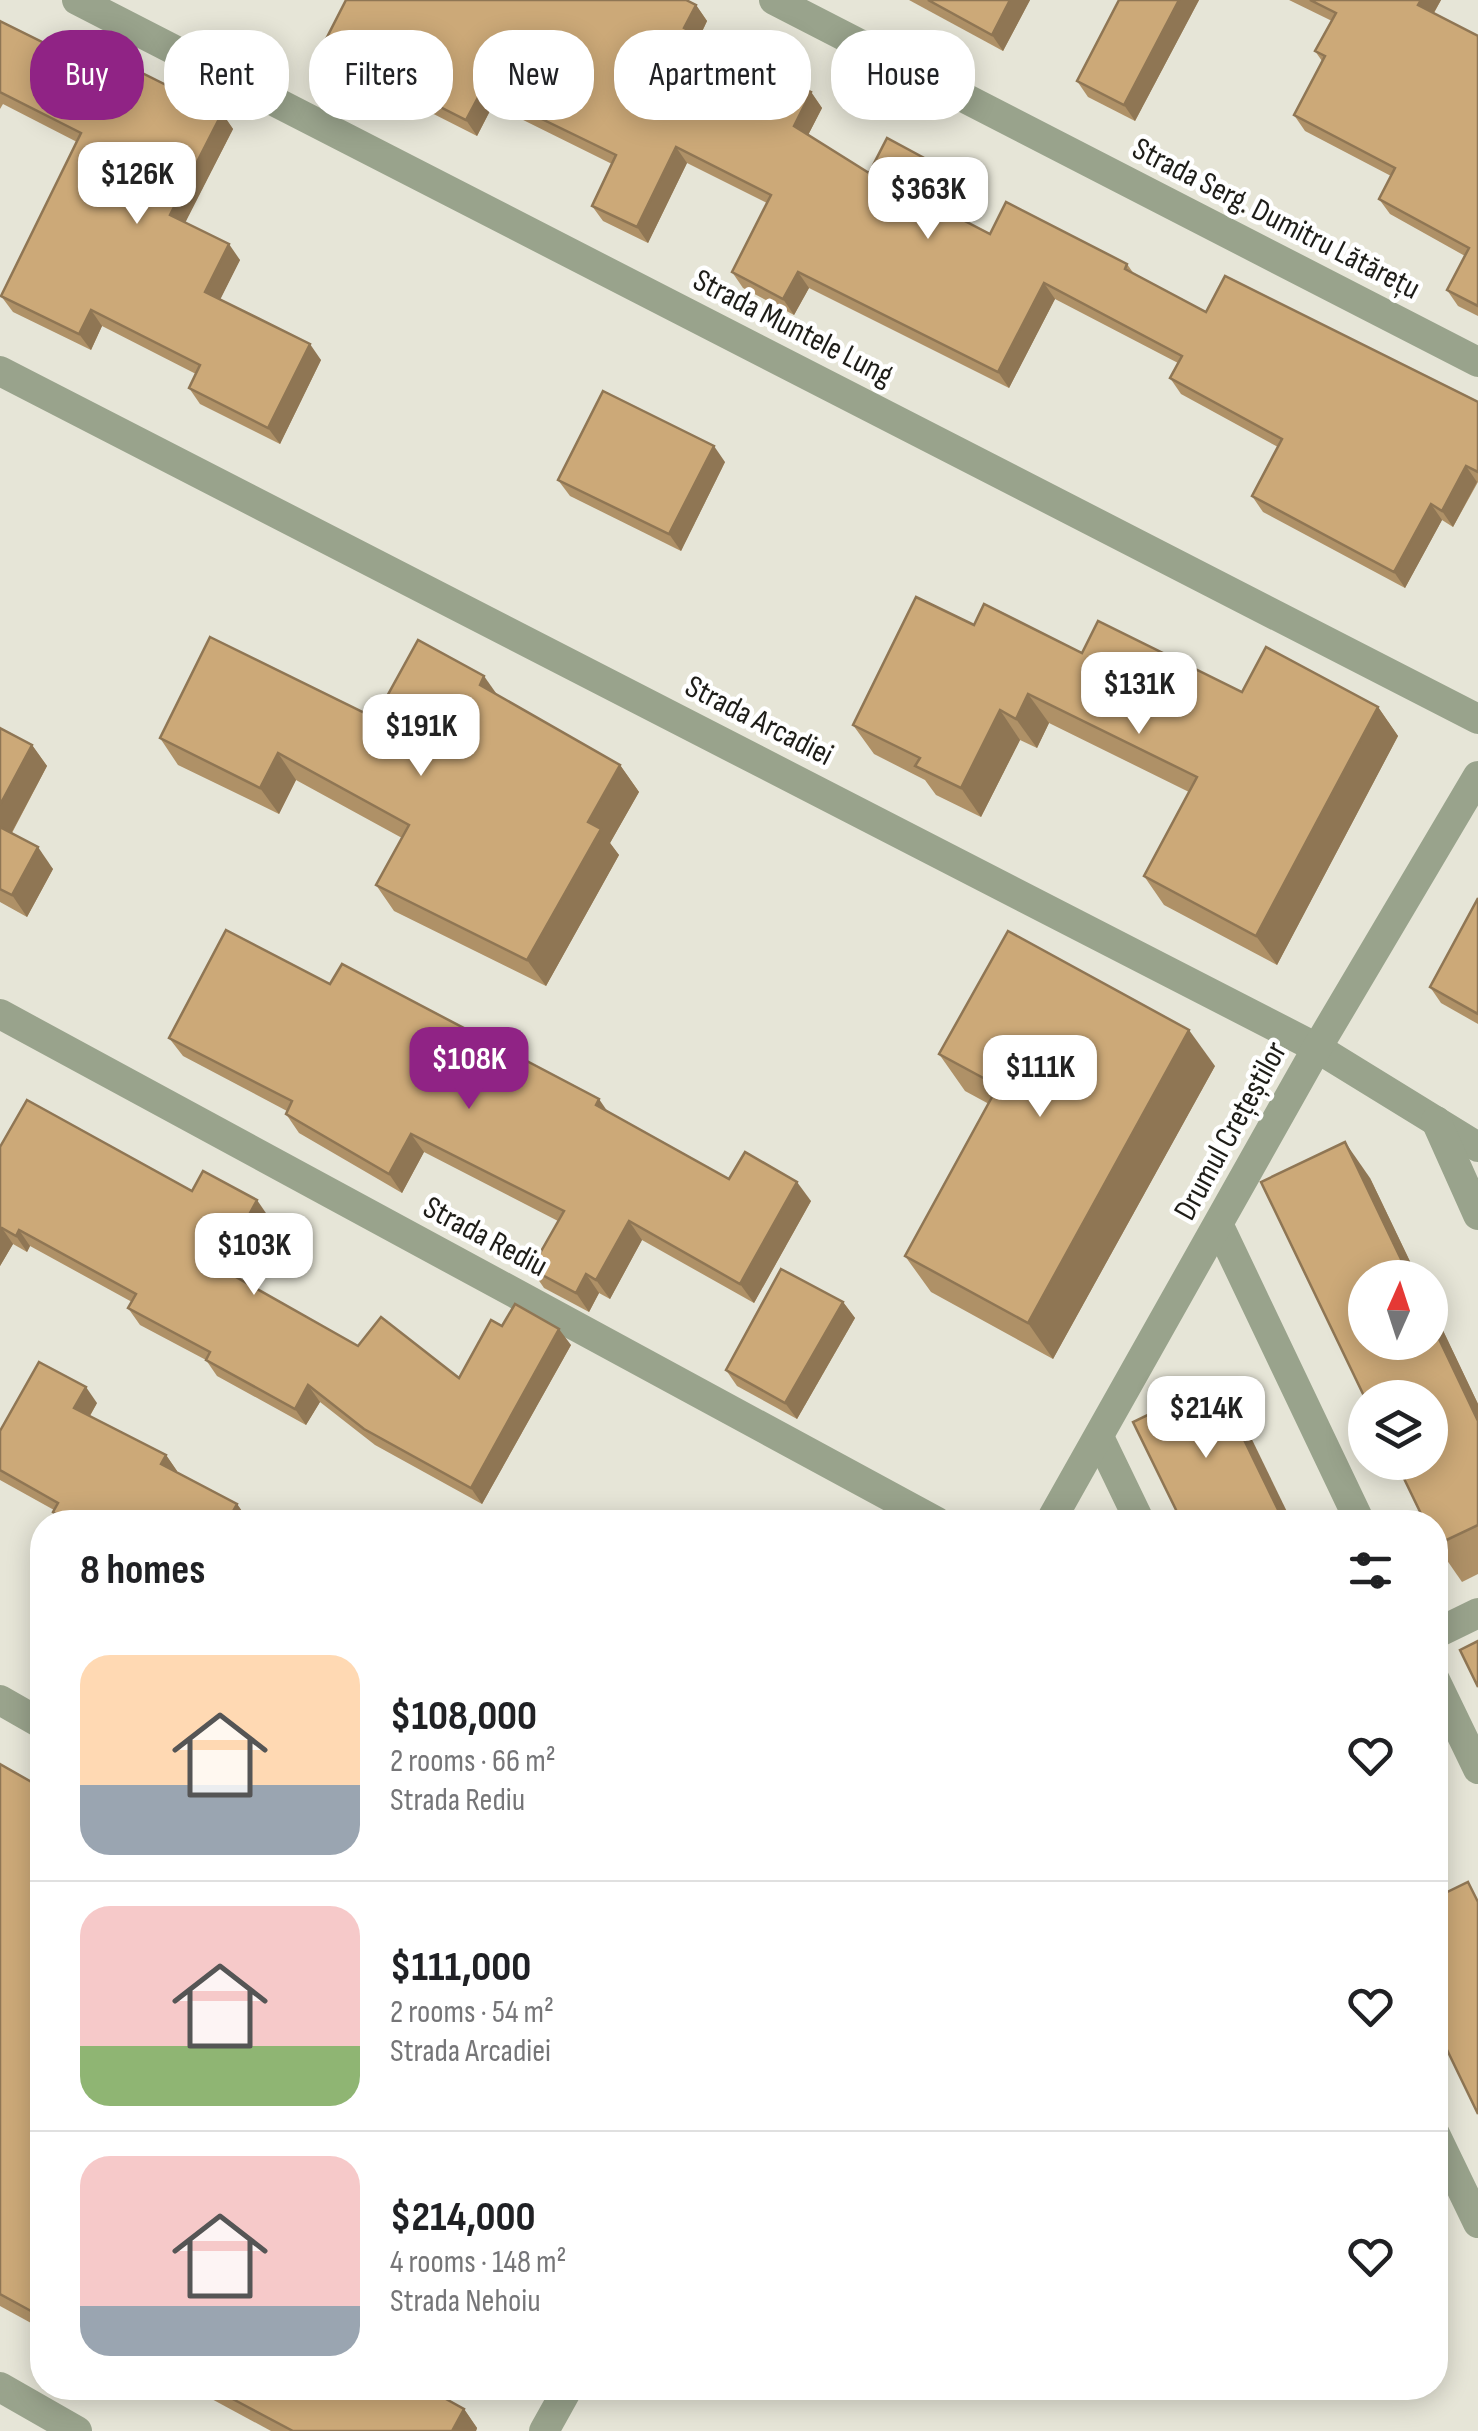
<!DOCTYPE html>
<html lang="en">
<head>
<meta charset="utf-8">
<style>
	body { margin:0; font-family:"Sofia Sans Condensed",sans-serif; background:#f6f6f6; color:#202124; height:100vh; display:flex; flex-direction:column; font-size:38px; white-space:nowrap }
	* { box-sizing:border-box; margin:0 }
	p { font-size:32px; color:#757577 }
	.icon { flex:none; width:55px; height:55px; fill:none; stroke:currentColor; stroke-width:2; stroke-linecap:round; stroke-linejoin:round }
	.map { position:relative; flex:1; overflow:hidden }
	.drawer { position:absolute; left:30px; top:1510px; width:1418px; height:890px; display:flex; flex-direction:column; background:#fff; border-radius:40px; box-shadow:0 5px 25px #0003 }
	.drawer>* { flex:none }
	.top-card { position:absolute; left:30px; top:30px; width:1420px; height:90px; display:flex; gap:20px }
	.needle { width:65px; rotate:3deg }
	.fabs { position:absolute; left:1348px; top:1260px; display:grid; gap:20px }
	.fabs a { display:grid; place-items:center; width:100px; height:100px; border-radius:50%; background:#fff; box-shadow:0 5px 25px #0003; font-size:50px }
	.price { position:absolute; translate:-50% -85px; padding:0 22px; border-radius:20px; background:#fff; color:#222; font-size:32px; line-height:65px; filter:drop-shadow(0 2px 5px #0008) }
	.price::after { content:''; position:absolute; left:50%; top:60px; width:30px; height:22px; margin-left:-15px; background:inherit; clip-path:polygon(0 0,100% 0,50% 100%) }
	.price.active { background:#902385; color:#fff }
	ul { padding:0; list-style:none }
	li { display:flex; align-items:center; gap:30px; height:250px; padding:0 50px }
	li+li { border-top:2px solid #e0e0e0 }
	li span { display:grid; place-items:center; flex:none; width:280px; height:200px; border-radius:30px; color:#555 }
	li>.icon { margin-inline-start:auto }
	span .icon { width:120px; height:120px; fill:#fffc; stroke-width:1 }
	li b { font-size:42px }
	h2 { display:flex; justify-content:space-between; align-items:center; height:120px; padding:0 50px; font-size:42px }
	.tag { padding:0 35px; border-radius:40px; background:#fff; box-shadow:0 5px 25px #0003; font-size:35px; line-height:90px }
	.tag.active { background:#902385; color:#fff }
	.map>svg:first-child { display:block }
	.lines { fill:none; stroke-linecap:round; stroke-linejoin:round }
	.minor { stroke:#99a38c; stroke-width:30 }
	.wall { fill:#af9167 }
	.shaded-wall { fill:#8f7654 }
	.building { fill:#cca978; stroke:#8f7654; stroke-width:2.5 }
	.labels { text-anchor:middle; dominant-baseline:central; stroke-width:9; stroke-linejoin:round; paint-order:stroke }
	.street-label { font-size:32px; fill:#1e1d18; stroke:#fff }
</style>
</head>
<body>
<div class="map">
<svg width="1478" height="2431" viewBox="0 0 1478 2431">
	<rect width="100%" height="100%" fill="#e6e5d7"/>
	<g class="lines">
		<!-- minor -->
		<g class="minor">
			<path d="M77,0l1401,719"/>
			<path d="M774,0l704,362"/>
			<path d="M0,371l1317,677 161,99"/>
			<path d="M0,1014l937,508"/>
			<path d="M1436,1121l42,94"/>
			<path d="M1219,1226l141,296"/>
			<path d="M1099,1437l41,85"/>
			<path d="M1050,1522l267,-474 161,-272"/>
			<path d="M1435,1634l43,-21"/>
			<path d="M1435,1680l43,89"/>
			<path d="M0,1700l42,24"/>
			<path d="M1435,2134l43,89"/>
			<path d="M0,2387l77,44"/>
			<path d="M544,2431l24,-43"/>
		</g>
	</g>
	<!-- wall -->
	<g class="wall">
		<path d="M909,0h121l-27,51z"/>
		<path d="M1119,0h80l-64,121 -47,-24 -11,-16z"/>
		<path d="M1289,0h152l-7,13 44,23v280l-20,-10 -11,-16 18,-34 -75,-42 -11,-15 12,-23 -86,-45 -11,-16 28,-54 -7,-10 17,-30z"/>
		<path d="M696,5l11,16 -7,15 111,56 11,16 -14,27 61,38 57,-14 11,15 -13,26 66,34 137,30 7,10 72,38 272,90v80l-25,45 -11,-7 -37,68 -142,-76 -11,-16 26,-49 -97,-53 -11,-16 8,-15 -123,-64 -46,89 -200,-100 -15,27 -51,-27 -11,-16 35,-69 -80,-40 -39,80 -45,-22 -11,-15 20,-42 -119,-59 -16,31 -144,-73 -11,-16z"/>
		<path d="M0,21l103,51 119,41 11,16 -48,93 55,38 -20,39 101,61 -41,84 -80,-40 -11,-16 7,-14 -94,-48 -11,24 -78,-38 -12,-16 76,-154 -74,-38 -3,5z"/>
		<path d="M725,462l-44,89 -111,-55 -12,-16z"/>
		<path d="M974,625l268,67 136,15 20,29 -121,229 -113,-60 -20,-29 45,-84 -140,-69 -12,25 -17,-8 -39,77 -45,-22 -11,-15 -51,-26 -21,-29z"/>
		<path d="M497,695l123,70 19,27 -29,51 9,12 -73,131 -152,-75 -18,-26 26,-47 -106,-58 -17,34 -101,-49 -18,-27 215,-20z"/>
		<path d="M0,728l32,17 15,21 -35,67 41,36 -26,48 -27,-15z"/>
		<path d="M1478,898v126l-37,-21 -11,-16z"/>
		<path d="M330,984l278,128 121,67 82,22 -57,102 -112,-63 -32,59 -11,-6 -10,19 -45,-24 -13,-19 27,-48 -134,-69 -22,41 -103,-60 -13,-19 1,-3 -104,-55 -14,-18z"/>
		<path d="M939,1054l276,12 -162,293 -122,-67 -26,-36 84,-152 -24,-13z"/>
		<path d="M0,1147l192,44 76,25 -33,61 123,69 101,32 43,-52 69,19 -89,159 -107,-59 -55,-43 -14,23 -89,-49 -11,-16 -66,-35 -12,-17 4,-6 -102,-56 -3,6 -14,-8 -13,22z"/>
		<path d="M1370,1178l108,226v170l-16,8 -27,-39z"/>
		<path d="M843,1302l12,16 -58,101 -60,-33 -11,-16z"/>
		<path d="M97,1403l-7,13 76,39 11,16 -1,1 61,32 11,16 -188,2 -7,-10 1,-2 -54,-30v-49z"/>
		<path d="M0,1764l42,24v541l-42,-23z"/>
		<path d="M202,2388h224l38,21 13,19 -1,3h-205l-63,-34z"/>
	</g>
	<!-- shaded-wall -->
	<g class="shaded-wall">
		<path d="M1010,0h20l-27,51 -11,-16z"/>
		<path d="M1179,0h20l-64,121 -11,-16z"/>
		<path d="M1421,0h20l-12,21 -11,-16z"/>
		<path d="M696,5l11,16 -11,23 -12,-16z"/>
		<path d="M482,90l11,15 -16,31 -11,-16z"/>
		<path d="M811,92l11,16 -17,33 -11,-15z"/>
		<path d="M222,113l11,16 -52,102 -11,-16z"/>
		<path d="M676,147l11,16 -39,80 -11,-16z"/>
		<path d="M926,159l11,15 -17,34 -11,-16z"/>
		<path d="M229,244l11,16 -24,48 -11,-16z"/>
		<path d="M798,272l11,16 -15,27 -11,-16z"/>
		<path d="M1044,283l11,16 -46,89 -11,-16z"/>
		<path d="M91,310l11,16 -11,24 -12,-16z"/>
		<path d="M310,344l11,16 -41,84 -12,-16z"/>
		<path d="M714,446l11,16 -44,89 -12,-17z"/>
		<path d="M1466,466l11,16 -24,45 -11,-16z"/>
		<path d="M1431,504l11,16 -37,68 -11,-16z"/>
		<path d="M484,676l19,27 -23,-18z"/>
		<path d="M1028,694l21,29 -12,25 -21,-29z"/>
		<path d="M1378,707l20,29 -121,229 -21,-29z"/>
		<path d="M1000,710l20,30 -39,77 -20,-29z"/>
		<path d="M32,745l15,21 -41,77 -6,-9v-29z"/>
		<path d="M278,753l18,27 -17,34 -19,-26z"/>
		<path d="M620,765l19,27 -29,51 9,12 -73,131 -19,-26 61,-138z"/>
		<path d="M38,847l15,22 -26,48 -15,-22z"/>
		<path d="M1189,1030l26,36 -162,293 -25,-36z"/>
		<path d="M599,1099l13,19 -16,-13z"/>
		<path d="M411,1134l13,18 -22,41 -13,-19z"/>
		<path d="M1345,1142l25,36 48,100h-8z"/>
		<path d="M797,1182l14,19 -57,102 -14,-19z"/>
		<path d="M257,1200l11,16 -37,68 -11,-16z"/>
		<path d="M629,1221l13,19 -32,59 -14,-19z"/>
		<path d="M2,1228l11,16 -13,22v-36z"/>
		<path d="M19,1230l11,16 -3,6 -11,-16z"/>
		<path d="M586,1274l13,19 -10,19 -13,-19z"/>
		<path d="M843,1302l12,16 -58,101 -12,-16z"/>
		<path d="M1430,1303l48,101v17l-48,-101z"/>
		<path d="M559,1329l12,16 -89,159 -11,-16z"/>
		<path d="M1216,1382l26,37 50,103h-8z"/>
		<path d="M308,1385l12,17 -14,23 -11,-16z"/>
		<path d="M86,1387l11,16 -12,21 -11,-16z"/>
		<path d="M166,1455l11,16 -5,9 -11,-16z"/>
		<path d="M237,1504l11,16 -1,2h-20z"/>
		<path d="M42,1793v25l-8,-11z"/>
		<path d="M464,2409l13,19 -1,3h-24z"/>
	</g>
	<!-- building -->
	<g class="building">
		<path d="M346,0h340l10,5 -12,23 127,64 -17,34 75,47 18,-35 39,21 -17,33 81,42 16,-32 121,62 -2,5 81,43 19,-36 253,126v70l-12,-6 -24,45 -11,-7 -37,68 -142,-76 30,-57 -112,-61 12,-22 -138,-73 -46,89 -200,-100 -15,27 -51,-27 39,-77 -95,-48 -39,80 -45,-21 24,-51 -134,-65 -16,30 -144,-73z"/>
		<path d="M928,0h82l-18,35z"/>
		<path d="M1119,0h60l-55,105 -47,-24z"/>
		<path d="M1310,0h111l-3,5 60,31v270l-31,-16 22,-42 -90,-49 16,-31 -101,-53 31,-59 -10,-5 21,-38z"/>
		<path d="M0,21l103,51 7,-15 112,56 -52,102 59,29 -24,48 105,52 -42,84 -79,-40 11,-23 -109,-55 -12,24 -78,-38 80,-163 -81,-41z"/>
		<path d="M603,391l111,55 -45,88 -111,-54z"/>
		<path d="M916,597l58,28 10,-21 98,49 16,-32 144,71 24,-45 112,60 -122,229 -112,-60 53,-99 -169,-83 -12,25 -16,-9 -39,78 -46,-22 5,-8 -67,-33z"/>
		<path d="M210,637l165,81 43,-78 66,36 -4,9 140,80 -32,57 13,7 -74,131 -151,-75 33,-60 -131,-72 -18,35 -100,-50z"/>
		<path d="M0,728l32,17 -32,60z"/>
		<path d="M0,827l38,20 -26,48 -12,-6z"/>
		<path d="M1478,898v116l-48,-27z"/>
		<path d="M226,930l104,54 12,-20 257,135 -3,6 133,74 16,-27 52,30 -57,102 -111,-63 -33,59 -10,-6 -10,19 -45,-24 33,-58 -153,-77 -22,40 -103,-60 6,-13 -123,-63z"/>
		<path d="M1008,931l181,99 -161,293 -123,-67 93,-170 -59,-32z"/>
		<path d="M27,1100l165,91 11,-20 54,29 -37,68 138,78 23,-29 78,61 32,-58 11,6 13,-22 44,25 -88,159 -107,-59 -56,-44 -13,24 -89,-49 4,-8 -82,-44 8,-14 -117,-64 -3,6 -14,-8 -2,2v-83z"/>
		<path d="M1345,1142l65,136h-45v64h65v-22l48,101v104l-42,20 -1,-23h-10l-29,-60h34v-64h-65l-104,-216z"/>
		<path d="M781,1269l62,33 -58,101 -59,-33z"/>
		<path d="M39,1362l47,25 -12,21 92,47 -5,9 76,40 -10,18h-167l2,-4 -9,-6 5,-9 -58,-33v-39z"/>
		<path d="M1216,1382l68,140h-102l-49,-100z"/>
		<path d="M1478,1641v46l-18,-37z"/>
		<path d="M0,1764l42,24v5l-8,14 8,4v506l-42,-23z"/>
		<path d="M1468,1882l10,20v212l-43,-89v-127z"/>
		<path d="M212,2388h214l38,21 -12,22h-159z"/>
	</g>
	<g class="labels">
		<!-- street labels -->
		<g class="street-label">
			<text transform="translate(1276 219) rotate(27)">Strada Serg. Dumitru Lătărețu</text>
			<text transform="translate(793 328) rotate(27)">Strada Muntele Lung</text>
			<text transform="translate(759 721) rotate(27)">Strada Arcadiei</text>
			<text transform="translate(1231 1131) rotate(-61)">Drumul Crețeștilor</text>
			<text transform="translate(485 1237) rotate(28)">Strada Rediu</text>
		</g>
	</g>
</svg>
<div class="fabs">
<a><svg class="needle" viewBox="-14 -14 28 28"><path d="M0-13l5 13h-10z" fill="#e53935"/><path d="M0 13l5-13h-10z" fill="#757577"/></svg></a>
<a><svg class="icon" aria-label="layers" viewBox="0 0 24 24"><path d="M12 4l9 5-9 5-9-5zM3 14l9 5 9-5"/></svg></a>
</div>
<b class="price" style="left:137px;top:227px">$126K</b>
<b class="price" style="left:928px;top:242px">$363K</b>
<b class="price" style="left:1139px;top:737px">$131K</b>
<b class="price" style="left:421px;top:779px">$191K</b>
<b class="price active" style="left:469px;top:1112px">$108K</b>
<b class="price" style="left:1040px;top:1120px">$111K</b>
<b class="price" style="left:254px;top:1298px">$103K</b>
<b class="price" style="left:1206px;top:1461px">$214K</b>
<div class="top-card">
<a class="tag active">Buy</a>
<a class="tag">Rent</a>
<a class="tag">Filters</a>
<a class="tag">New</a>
<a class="tag">Apartment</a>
<a class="tag">House</a>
</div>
<section class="drawer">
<h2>8 homes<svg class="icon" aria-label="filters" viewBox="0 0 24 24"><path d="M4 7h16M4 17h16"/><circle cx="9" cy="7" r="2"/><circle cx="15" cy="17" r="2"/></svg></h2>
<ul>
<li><span style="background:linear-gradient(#ffd9b3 65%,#9aa5b1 0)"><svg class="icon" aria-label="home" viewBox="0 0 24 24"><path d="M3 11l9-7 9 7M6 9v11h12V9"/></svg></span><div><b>$108,000</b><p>2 rooms · 66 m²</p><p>Strada Rediu</p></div><svg class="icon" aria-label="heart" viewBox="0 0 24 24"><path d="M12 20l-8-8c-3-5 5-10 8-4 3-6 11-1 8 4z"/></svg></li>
<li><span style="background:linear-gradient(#f6c9c9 70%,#8fb573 0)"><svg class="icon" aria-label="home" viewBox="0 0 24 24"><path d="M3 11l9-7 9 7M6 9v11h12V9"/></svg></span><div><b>$111,000</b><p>2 rooms · 54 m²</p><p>Strada Arcadiei</p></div><svg class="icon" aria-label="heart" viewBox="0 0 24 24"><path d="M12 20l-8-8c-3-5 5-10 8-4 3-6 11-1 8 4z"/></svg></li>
<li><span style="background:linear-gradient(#f6c9c9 75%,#9aa5b1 0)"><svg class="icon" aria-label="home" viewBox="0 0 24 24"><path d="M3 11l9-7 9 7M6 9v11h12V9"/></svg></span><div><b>$214,000</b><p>4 rooms · 148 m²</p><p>Strada Nehoiu</p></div><svg class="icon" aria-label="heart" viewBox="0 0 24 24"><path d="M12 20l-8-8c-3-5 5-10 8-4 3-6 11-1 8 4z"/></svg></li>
</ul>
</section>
</div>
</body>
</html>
